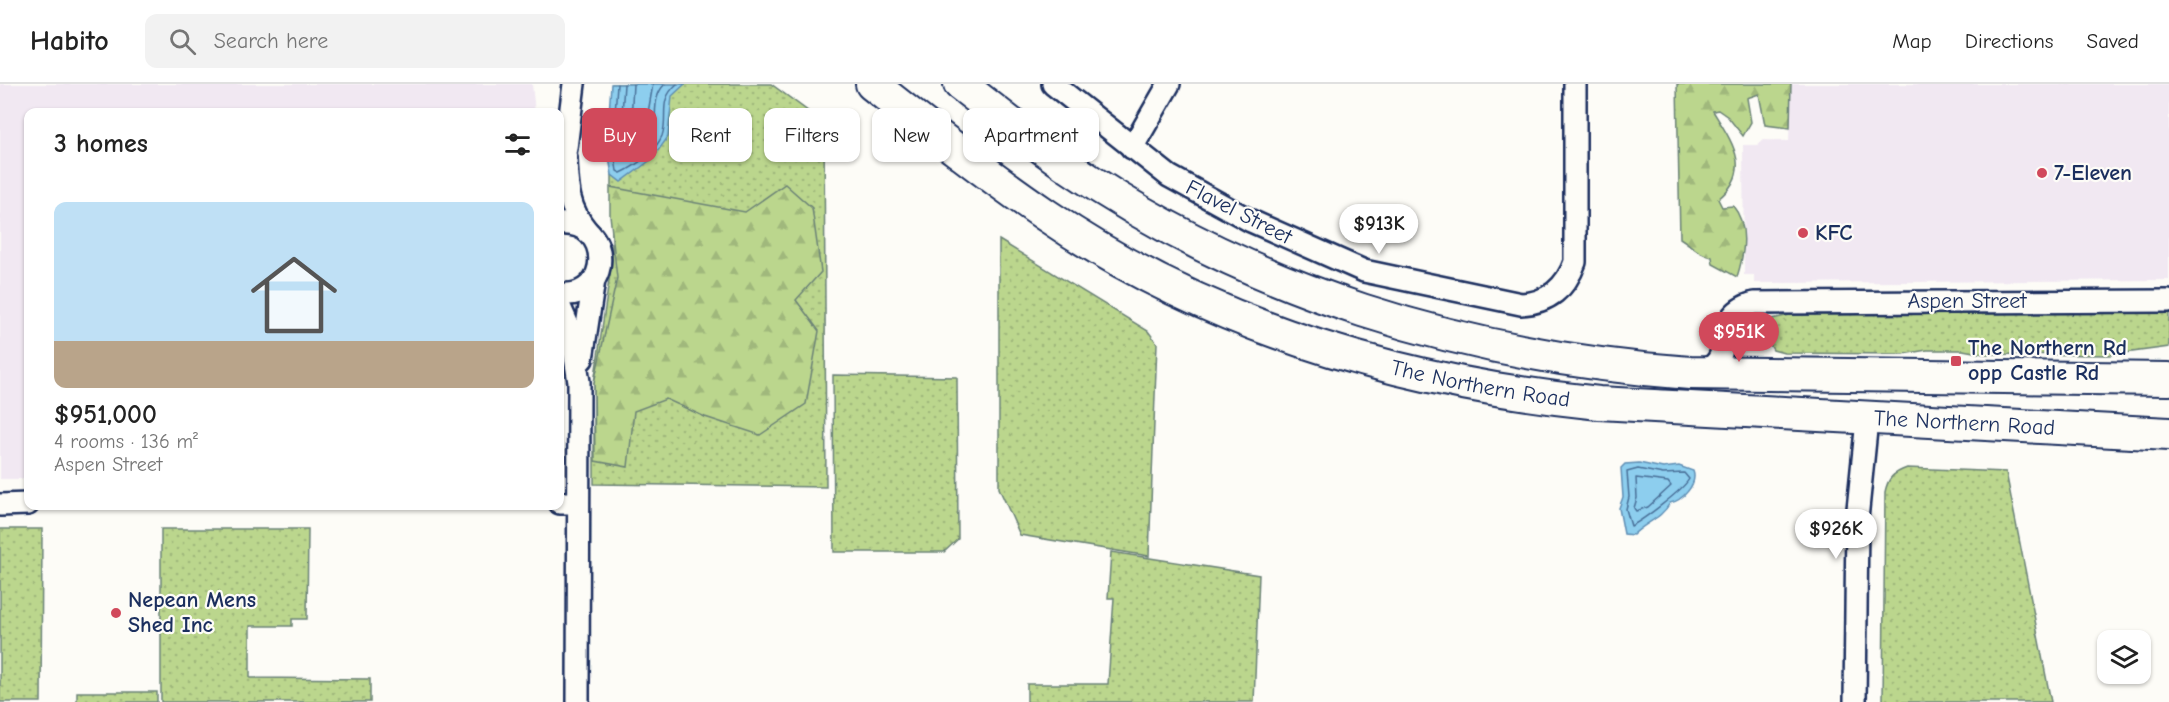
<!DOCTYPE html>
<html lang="en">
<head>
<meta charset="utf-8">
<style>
	body { margin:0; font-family:"Comic Neue",sans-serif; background:#f2f2f2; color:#222; height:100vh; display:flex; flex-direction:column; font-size:22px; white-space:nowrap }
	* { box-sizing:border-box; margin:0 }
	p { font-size:20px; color:#767676 }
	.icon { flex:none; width:33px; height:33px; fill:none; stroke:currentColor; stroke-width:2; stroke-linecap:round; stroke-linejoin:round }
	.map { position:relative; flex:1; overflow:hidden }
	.sheet { position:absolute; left:24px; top:24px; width:540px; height:402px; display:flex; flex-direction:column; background:#fff; border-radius:12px; box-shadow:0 2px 4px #0004 }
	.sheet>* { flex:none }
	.hud { position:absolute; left:582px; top:24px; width:570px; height:54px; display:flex; gap:12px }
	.controls { position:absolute; left:2097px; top:546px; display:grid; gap:12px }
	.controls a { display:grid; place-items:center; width:54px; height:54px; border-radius:12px; background:#fff; box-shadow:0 2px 4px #0004; font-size:30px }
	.price { position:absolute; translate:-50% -51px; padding:0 14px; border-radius:21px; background:#fff; color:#222; font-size:20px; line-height:39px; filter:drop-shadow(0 2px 3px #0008) }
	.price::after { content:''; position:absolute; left:50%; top:36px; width:18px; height:14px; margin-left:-9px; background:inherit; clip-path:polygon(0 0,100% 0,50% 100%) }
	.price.active { background:#d1495b; color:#fff }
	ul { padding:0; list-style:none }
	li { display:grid; align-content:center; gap:12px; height:318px; padding:0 30px }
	li span { display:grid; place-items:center; height:186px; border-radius:12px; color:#555 }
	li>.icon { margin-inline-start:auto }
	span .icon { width:108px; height:108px; fill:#fffc; stroke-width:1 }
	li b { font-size:26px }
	h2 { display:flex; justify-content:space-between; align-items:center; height:72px; padding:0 30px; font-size:26px }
	.chip { padding:0 21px; border-radius:12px; background:#fff; box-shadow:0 2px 4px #0004; font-size:21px; line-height:54px }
	.chip.active { background:#d1495b; color:#fff }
	header { display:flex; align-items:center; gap:36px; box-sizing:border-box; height:84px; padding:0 30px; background:#fff; border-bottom:2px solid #e0e0e0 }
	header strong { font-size:28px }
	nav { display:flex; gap:33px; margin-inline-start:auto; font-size:21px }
	.search { width:420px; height:54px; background:#f2f2f2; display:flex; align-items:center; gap:15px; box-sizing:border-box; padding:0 21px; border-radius:12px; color:#767676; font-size:22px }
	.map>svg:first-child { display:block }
	.built { fill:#f1e8f2 }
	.grass { fill:url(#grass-dots); stroke:#6b8276; stroke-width:1.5 }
	.forest { fill:url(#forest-firs); stroke:#6b8276; stroke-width:1.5 }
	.water { fill:#8dceee; stroke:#5f8eb4; stroke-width:1.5 }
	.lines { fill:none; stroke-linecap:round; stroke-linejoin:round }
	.shore { stroke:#496f98; stroke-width:1.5 }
	.minor-casing { stroke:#1b2f5e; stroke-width:26 }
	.highway-casing { stroke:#1b2f5e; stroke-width:36 }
	.minor { stroke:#fdfcf7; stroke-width:21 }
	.highway { stroke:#fdfcf7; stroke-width:32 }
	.poi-dot { fill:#d1495b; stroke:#fdfcf7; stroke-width:2 }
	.labels { text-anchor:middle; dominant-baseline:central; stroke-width:4.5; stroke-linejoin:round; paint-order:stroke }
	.poi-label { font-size:22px; font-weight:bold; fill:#1b2f5e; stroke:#fdfcf7; text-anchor:start }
	.street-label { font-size:22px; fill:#1b2f5e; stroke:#fdfcf7 }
</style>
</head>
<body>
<header>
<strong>Habito</strong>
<div class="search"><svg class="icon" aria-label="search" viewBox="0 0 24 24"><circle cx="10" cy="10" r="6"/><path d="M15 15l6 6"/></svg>Search here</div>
<nav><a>Map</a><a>Directions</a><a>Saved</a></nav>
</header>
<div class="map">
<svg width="2169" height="618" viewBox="0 0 2169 618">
	<defs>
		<pattern id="grass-dots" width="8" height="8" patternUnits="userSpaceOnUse" patternTransform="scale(1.5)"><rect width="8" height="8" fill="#bbd68d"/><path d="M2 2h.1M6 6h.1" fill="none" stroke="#a0b87c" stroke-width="1.8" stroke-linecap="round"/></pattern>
		<pattern id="forest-firs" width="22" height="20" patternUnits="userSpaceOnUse" patternTransform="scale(1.5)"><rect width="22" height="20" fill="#bbd68d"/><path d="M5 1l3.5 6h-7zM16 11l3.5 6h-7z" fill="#a0b87c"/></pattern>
	</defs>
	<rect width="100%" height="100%" fill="#fdfcf7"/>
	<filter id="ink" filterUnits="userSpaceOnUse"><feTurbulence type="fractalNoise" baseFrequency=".0167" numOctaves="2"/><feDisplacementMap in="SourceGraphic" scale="12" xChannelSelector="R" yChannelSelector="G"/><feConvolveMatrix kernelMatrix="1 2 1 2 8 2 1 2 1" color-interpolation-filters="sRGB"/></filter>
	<g filter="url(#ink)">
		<!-- built -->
		<g class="built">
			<path d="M0,0h532l3,28h-507v367h-28z"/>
			<path d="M1791,0h378v196l-415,3v-8h-10l-1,-130h15l6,-5 25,1z"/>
		</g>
		<!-- grass -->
		<g class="grass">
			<path d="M612,0h159l53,39 2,364 -232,-3v-101l18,-123z"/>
			<path d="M999,156l149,91 9,12 -8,213 -129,-21 -21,-47z"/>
			<path d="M2169,228v35l-59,8 -126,-1 -21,-4h-36l-24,4 -119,-1 -11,-3 -6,-11 -9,-1 14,-19 18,-4z"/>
			<path d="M833,291l124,2 1,162 -14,13h-110z"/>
			<path d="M1907,384l99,4 45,230h-168l2,-210c3,-14 8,-19 22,-24z"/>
			<path d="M0,445h42l-1,173h-41z"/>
			<path d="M161,445h147l-1,90h-15v7h-42v52l120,1v23h-209z"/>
			<path d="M1111,468l148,23 -5,127h-227v-18h81l6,-86h-6z"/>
			<rect x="77" y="608" width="80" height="10"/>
		</g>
		<!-- forest -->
		<g class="forest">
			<path d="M1677,0h114l-1,44 -25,-3 -6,-31 -12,4 4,24 -8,14 -15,-19 -10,-7 -5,1c19,31 41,60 5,88l4,8 11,-1c16,19 11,49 4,71l-24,-13 -1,-7c-16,-4 -19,-11 -32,-19z"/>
			<path d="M785,100l27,24 9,64 -25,28 23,31 -13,73 -46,31 -55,-18 -39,-18 -32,12 -6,56 -33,-6 -1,-78 23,-105 -7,-63v-28l135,25z"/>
		</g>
		<!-- water -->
		<g class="water">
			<path d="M611,0h74l-13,12 -4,41 -16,22 -31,23 -9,-7 -5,-29z"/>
			<path d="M1639,379l24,5 16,-2 14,5c5,13 -11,30 -23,32 -9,16 -24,19 -37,32l-9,-1 -5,-26 4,-11 -2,-29 4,-4z"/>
		</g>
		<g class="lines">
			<!-- shore -->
			<g class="shore">
				<path d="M617,0l-4,61 4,26 4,2c15,-7 34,-21 41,-37 7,-20 -5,-35 15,-52"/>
				<path d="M624,0l-4,61 6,16c47,-25 17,-55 39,-77"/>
				<path d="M633,0l-3,58 3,3 12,-15 8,-46"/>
				<path d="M1638,385l25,5 21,-1 5,6c-6,11 -46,41 -58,47l-5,-17 3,-12 -2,-25z"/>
				<path d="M1636,394l32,4 3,4 -23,21 -12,4 -2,-3 3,-10z"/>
			</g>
			<!-- minor casing -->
			<g class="minor-casing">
				<g id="minor">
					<path d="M1053,0l116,92 82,45 113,50 157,33c27,-1 45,-16 54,-42v-178"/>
					<path d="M1132,64l37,-64"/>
					<path d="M566,74c1,30 2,50 21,73"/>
					<path d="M560,90l6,-26 8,-64"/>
					<path d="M560,140c54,-4 52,76 0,70"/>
					<path d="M560,223l11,25 8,50 -1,320"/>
					<path d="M582,275l12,-79"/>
					<path d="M1696,288c47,-7 9,-55 58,-69l415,-2"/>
					<path d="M560,419h18"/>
					<path d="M0,421l28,-1"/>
					<path d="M1855,618l2,-183 10,-99"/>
				</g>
			</g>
			<!-- highway casing -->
			<g class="highway-casing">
				<g id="highway">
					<path id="s1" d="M872,0c57,45 114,90 174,131 164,112 357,168 553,188l570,31"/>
					<path d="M960,0c35,27 69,55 105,80 185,128 402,193 625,209l479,6"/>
				</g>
			</g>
			<!-- minor -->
			<use href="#minor" class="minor"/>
			<!-- highway -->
			<use href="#highway" class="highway"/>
		</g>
	</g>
	<!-- markers -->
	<g class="poi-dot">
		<circle cx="2042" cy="89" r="6"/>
		<circle cx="1803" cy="149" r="6"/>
		<rect x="1950" y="271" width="12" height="12" rx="3"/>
		<circle cx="116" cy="529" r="6"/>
	</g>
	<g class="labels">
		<!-- poi labels -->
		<g class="poi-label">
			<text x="2054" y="89">7-Eleven</text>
			<text x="1815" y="149">KFC</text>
			<text x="1968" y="264">The Northern Rd<tspan x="1968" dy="25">opp Castle Rd</tspan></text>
			<text x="128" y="516">Nepean Mens<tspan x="128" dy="25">Shed Inc</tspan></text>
		</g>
		<!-- street labels -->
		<g class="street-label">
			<text transform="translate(1239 128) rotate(27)">Flavel Street</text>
			<text x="1967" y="217">Aspen Street</text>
			<text stroke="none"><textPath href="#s1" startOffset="688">The Northern Road</textPath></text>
			<text stroke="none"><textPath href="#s1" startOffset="1174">The Northern Road</textPath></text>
		</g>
	</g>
</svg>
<div class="controls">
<a><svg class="icon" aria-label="layers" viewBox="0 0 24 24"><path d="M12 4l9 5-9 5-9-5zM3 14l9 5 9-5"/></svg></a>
</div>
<b class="price" style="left:1379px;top:171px">$913K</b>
<b class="price active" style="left:1739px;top:279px">$951K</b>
<b class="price" style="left:1836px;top:476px">$926K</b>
<div class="hud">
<a class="chip active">Buy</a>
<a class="chip">Rent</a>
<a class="chip">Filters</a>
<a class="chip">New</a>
<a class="chip">Apartment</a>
</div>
<section class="sheet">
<h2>3 homes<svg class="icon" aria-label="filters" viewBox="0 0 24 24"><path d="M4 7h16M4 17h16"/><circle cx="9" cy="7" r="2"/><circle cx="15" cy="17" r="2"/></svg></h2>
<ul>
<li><span style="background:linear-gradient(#bfe0f5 75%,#b9a48a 0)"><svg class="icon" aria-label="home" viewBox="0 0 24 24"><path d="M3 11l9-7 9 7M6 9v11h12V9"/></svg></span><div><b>$951,000</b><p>4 rooms · 136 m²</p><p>Aspen Street</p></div></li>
</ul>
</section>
</div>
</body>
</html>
